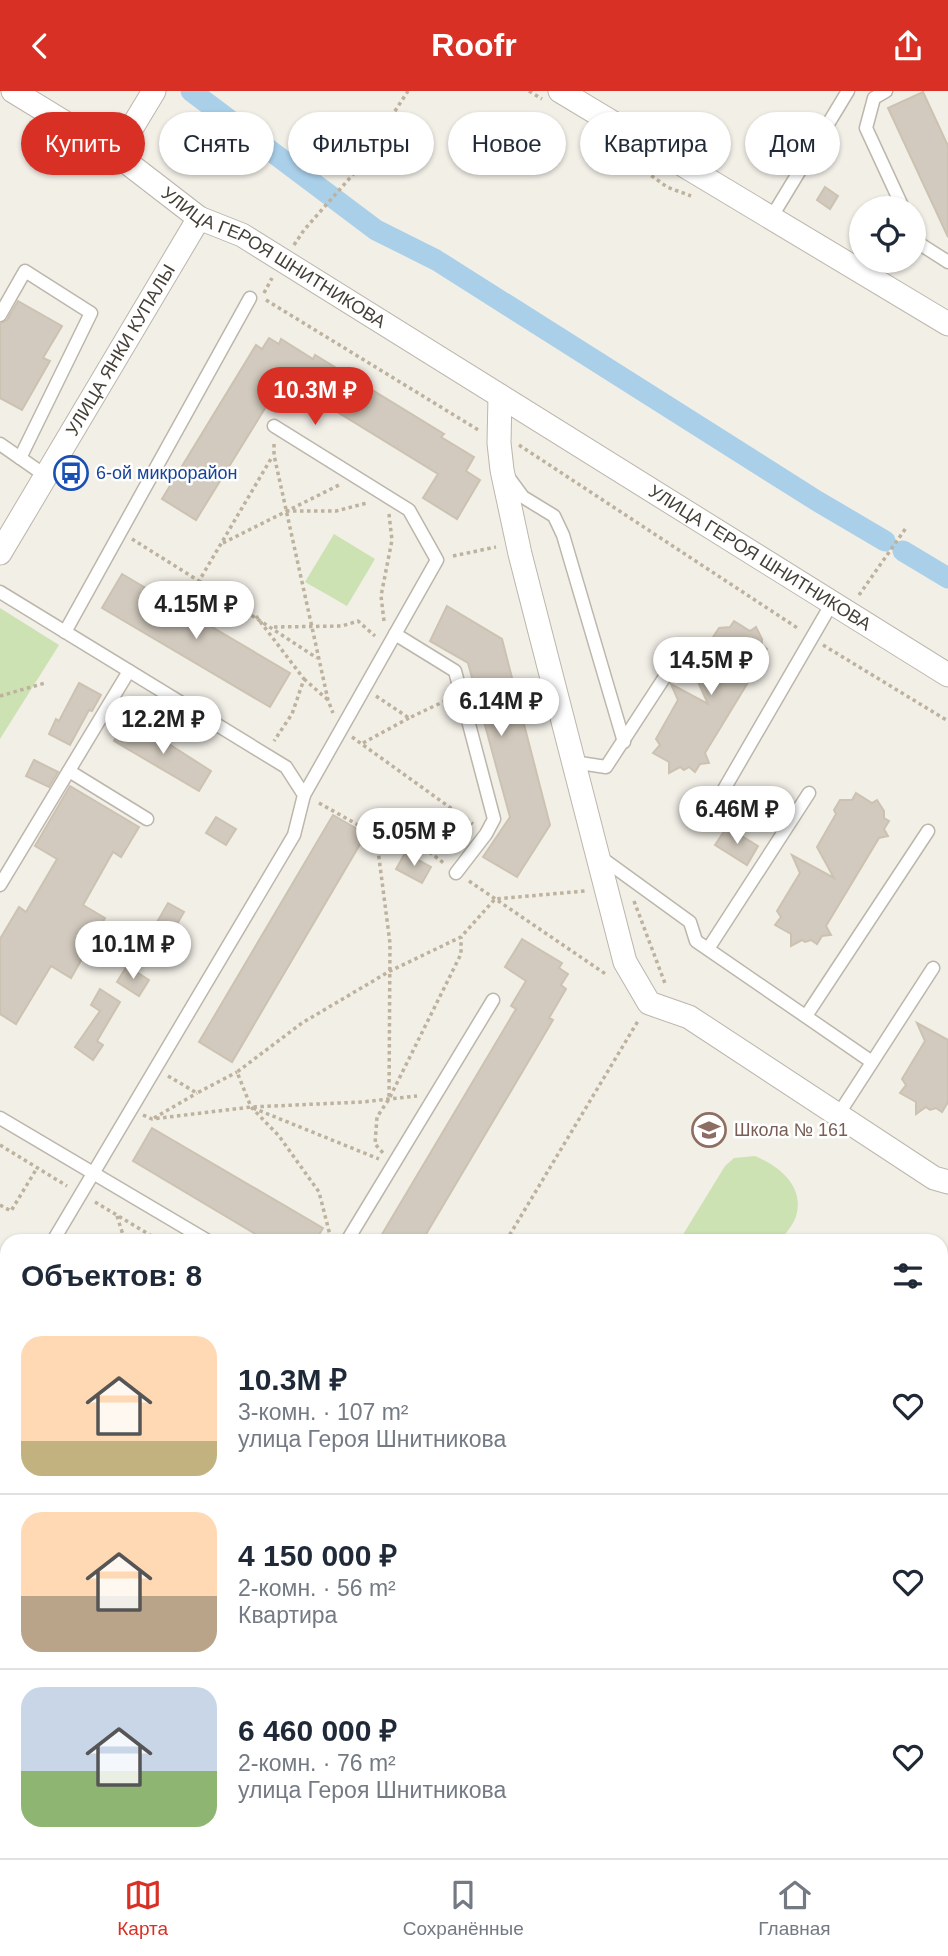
<!DOCTYPE html>
<html lang="ru">
<head>
<meta charset="utf-8">
<style>
	body { margin:0; font-family:Arial,sans-serif; background:#f6f6f7; color:#1f2937; height:100vh; display:flex; flex-direction:column; font-size:26px; white-space:nowrap }
	* { box-sizing:border-box; margin:0 }
	p { font-size:23px; color:#747a83 }
	.icon { flex:none; width:38px; height:38px; fill:none; stroke:currentColor; stroke-width:2; stroke-linecap:round; stroke-linejoin:round }
	.map { position:relative; flex:1; overflow:hidden }
	.details { position:absolute; left:0px; top:1143px; width:948px; height:625px; display:flex; flex-direction:column; background:#fff; border-radius:21px 21px 0 0; box-shadow:0 2px 5px #0004 }
	.details>* { flex:none }
	.top-card { position:absolute; left:21px; top:21px; width:906px; height:63px; display:flex; gap:14px }
	.tools { position:absolute; left:849px; top:105px; display:grid; gap:14px }
	.tools a { display:grid; place-items:center; width:77px; height:77px; border-radius:50%; background:#fff; box-shadow:0 2px 5px #0004; font-size:35px }
	.price { position:absolute; translate:-50% -60px; padding:0 16px; border-radius:24px; background:#fff; color:#222; font-size:23px; line-height:46px; filter:drop-shadow(0 2px 4px #0008) }
	.price::after { content:''; position:absolute; left:50%; top:42px; width:21px; height:16px; margin-left:-10px; background:inherit; clip-path:polygon(0 0,100% 0,50% 100%) }
	.price.on { background:#d93025; color:#fff }
	ul { padding:0; list-style:none }
	li { display:flex; align-items:center; gap:21px; height:175px; padding:0 21px }
	li+li { border-top:2px solid #e0e1e3 }
	li span { display:grid; place-items:center; flex:none; width:196px; height:140px; border-radius:21px; color:#555 }
	li>.icon { margin-inline-start:auto }
	span .icon { width:84px; height:84px; fill:#fffc; stroke-width:1 }
	li b { font-size:30px }
	h2 { display:flex; justify-content:space-between; align-items:center; height:84px; padding:0 21px; font-size:30px }
	.tag { padding:0 24px; border-radius:32px; background:#fff; box-shadow:0 2px 5px #0004; font-size:24px; line-height:63px }
	.tag.on { background:#d93025; color:#fff }
	header { display:flex; justify-content:space-between; align-items:center; height:91px; padding:0 21px; background:#d93025; color:#fff; font-size:32px; font-weight:700 }
	.dock { display:flex; justify-content:space-around; align-items:center; height:98px; border-top:2px solid #e0e1e3; background:#fff; font-size:19px; color:#747a83 }
	.dock a { display:grid; justify-items:center; gap:4px }
	.dock .on { color:#d93025 }
	.map>svg:first-child { display:block }
	.grass { fill:#cde2b3 }
	.lines { fill:none; stroke-linecap:round; stroke-linejoin:round }
	.canal { stroke:#a9cfe9; stroke-width:21 }
	.building { fill:#d2cabe; stroke:#ccc2b1; stroke-width:2 }
	.service-casing { stroke:#bcb6ab; stroke-width:15 }
	.minor-casing { stroke:#bcb6ab; stroke-width:25 }
	.path { stroke:#bdb29d; stroke-width:3.5; stroke-dasharray:3.5 3.5; stroke-linecap:butt }
	.service { stroke:#fff; stroke-width:12 }
	.minor { stroke:#fff; stroke-width:23 }
	.labels { text-anchor:middle; dominant-baseline:central; stroke-width:5; stroke-linejoin:round; paint-order:stroke }
	.street-label { font-size:18px; fill:#443f37; stroke:#fff }
	.transit-label { font-size:18px; fill:#164399; stroke:#fff; text-anchor:start }
	.education-label { font-size:18px; fill:#785e54; stroke:#fff; text-anchor:start }
</style>
</head>
<body>
<header><svg class="icon" aria-label="back" viewBox="0 0 24 24"><path d="M15 5l-7 7 7 7"/></svg>Roofr<svg class="icon" aria-label="share" viewBox="0 0 24 24"><path d="M12 15V3M7 8l5-5 5 5M5 13v7h14v-7"/></svg></header>
<div class="map">
<svg width="948" height="1767" viewBox="0 0 948 1767">
	<rect width="100%" height="100%" fill="#f2efe7"/>
	<!-- grass -->
	<g class="grass">
		<path d="M334,443l41,25 -28,47 -42,-24z"/>
		<path d="M0,517l59,37 -59,94z"/>
		<path d="M755,1065c22,9 48,28 42,56 -1,10 -11,20 -16,29h-102l46,-75 9,-8z"/>
	</g>
	<g class="lines">
		<!-- canal -->
		<g class="canal">
			<path d="M191,0l185,139 60,30 381,241 68,40"/>
			<path d="M903,460l45,27"/>
			<path d="M942,1197l6,-10"/>
			<path d="M594,1767l5,-7"/>
		</g>
	</g>
	<!-- building -->
	<g class="building">
		<path d="M923,1l25,54v91l-60,-129z"/>
		<path d="M825,96l13,9 -8,13 -13,-9z"/>
		<path d="M18,210l44,25 -19,32 7,3 -28,49 -22,-12v-74l7,-4z"/>
		<path d="M269,247l10,6 2,-5 32,20 2,-4 129,79 -3,3 33,20 -8,14 14,9 -23,39 -34,-21 15,-24 -135,-83 -3,5 -20,-12 -84,136 -34,-21 94,-154 6,4z"/>
		<path d="M122,483l168,99 -20,34 -168,-99z"/>
		<path d="M447,515l55,33 48,186 -33,52 -34,-20 27,-40 -42,-154 -38,-22z"/>
		<path d="M734,530l16,10 6,-4 6,12v6l5,4 -4,7 4,8 -9,2 -53,87 4,10 -9,1 -5,8 -6,-5 -5,3 -4,-3 -11,6v-11l-16,-9 7,-8 -4,-6 22,-39 -7,-16 37,20 -13,-29 20,-33 -2,-5 6,-9 11,-1z"/>
		<path d="M79,592l22,12 -9,16 -3,-1 -19,35 -21,-11 7,-15 3,2z"/>
		<path d="M126,630l37,22 1,-2 47,30 -12,20 -85,-50z"/>
		<path d="M34,669l24,12 -9,15 -23,-11z"/>
		<path d="M70,695l69,41 -18,30 -8,-5 -30,53 22,13 -34,60 -20,-12 -35,58 -16,-10v-75l19,-32 7,5 31,-53 -22,-13z"/>
		<path d="M856,702l16,10 5,-3 7,11v7l5,3 -5,8 4,7 -9,2 -53,88 5,9 -9,1 -5,8 -6,-4 -6,2 -3,-2 -11,6v-12l-16,-9 6,-8 -4,-6 23,-38 -8,-18 42,23 -17,-31 19,-33 -2,-4 6,-10h12z"/>
		<path d="M333,724l33,19 -134,228 -33,-20z"/>
		<path d="M216,726l20,12 -10,16 -20,-12z"/>
		<path d="M727,736l31,19 -11,19 -32,-20z"/>
		<path d="M405,762l26,14 -9,16 -26,-14z"/>
		<path d="M168,812l16,9 -15,26 -16,-9z"/>
		<path d="M522,848l40,24 -3,5 9,6 -7,11 5,4 -17,29 4,2 -131,221h-44l138,-232 -5,-3 15,-25 -21,-14z"/>
		<path d="M127,875l22,14 -10,16 -22,-14z"/>
		<path d="M100,898l20,13 -23,39 6,4 -10,15 -18,-13 25,-36 -9,-6z"/>
		<path d="M917,932l31,17v62l-6,10 -6,-4 -6,2 -4,-3 -10,7v-12l-16,-9 6,-8 -4,-6 23,-38z"/>
		<path d="M152,1037l171,100 -8,13h-48l-134,-80z"/>
	</g>
	<g class="lines">
		<!-- service casing -->
		<g class="service-casing">
			<g id="service">
				<path d="M886,0l-12,7 -8,30 37,80"/>
				<path d="M771,127l77,-127"/>
				<path d="M914,140l6,13 28,18"/>
				<path d="M0,224l25,-44 66,42 -71,145"/>
				<path d="M274,335l135,84 28,50 -133,235"/>
				<path d="M0,353l46,32"/>
				<path d="M509,387l14,19 31,19 9,19 61,207"/>
				<path d="M0,501l286,175 18,28 -10,40 -241,406"/>
				<path d="M65,541l185,-334"/>
				<path d="M395,543l60,37 39,148 -8,15 -30,39"/>
				<path d="M573,671l33,5 75,-115"/>
				<path d="M69,680l78,48"/>
				<path d="M723,700l109,-188"/>
				<path d="M599,765l91,66 6,19 176,121"/>
				<path d="M0,794l129,-214"/>
				<path d="M708,858l101,-156"/>
				<path d="M806,925l122,-185"/>
				<path d="M838,1024l95,-147"/>
				<path d="M0,1027l208,123"/>
				<path d="M347,1150l146,-241"/>
				<path d="M0,1238l7,-12"/>
				<path d="M0,1398l7,4"/>
				<path d="M348,1767l4,-7"/>
				<path d="M541,1767l4,-7"/>
			</g>
		</g>
		<!-- minor casing -->
		<g class="minor-casing">
			<g id="minor">
				<path id="s1" d="M13,0l103,63 83,64 43,17 706,440"/>
				<path d="M560,0l388,233"/>
				<path d="M116,63l38,-63"/>
				<path d="M500,305l-1,47 3,27 18,84 105,408 24,41 40,14 245,161 14,4"/>
				<path id="s2" d="M0,462l199,-335"/>
				<path d="M942,1328l6,-12"/>
				<path d="M689,1767l6,-7"/>
			</g>
		</g>
		<!-- path -->
		<g class="path">
			<path d="M529,0l13,8"/>
			<path d="M623,64l44,32 24,9"/>
			<path d="M294,154l10,-15 52,-59 52,-80"/>
			<path d="M264,202l8,-15"/>
			<path d="M266,209l214,131"/>
			<path d="M274,353v11l54,245 5,13"/>
			<path d="M519,354l280,184"/>
			<path d="M286,420h50l31,-8"/>
			<path d="M132,448l67,42 73,-124"/>
			<path d="M223,452l118,-59"/>
			<path d="M453,465l43,-9"/>
			<path d="M199,490l118,77"/>
			<path d="M859,504l47,-67"/>
			<path d="M256,525l48,63 -12,35 -18,27"/>
			<path d="M384,530l-3,-25 11,-56 -3,-26"/>
			<path d="M274,536l68,-1 16,-5 17,15"/>
			<path d="M823,554l125,76"/>
			<path d="M304,588l24,21"/>
			<path d="M0,605l45,-13"/>
			<path d="M376,605l33,22 40,-19"/>
			<path d="M352,646l121,87"/>
			<path d="M363,652l46,-25"/>
			<path d="M319,712l57,32 26,-4 43,33"/>
			<path d="M376,744l14,108 -1,156 -12,18 -2,27 9,10"/>
			<path d="M469,790l138,94"/>
			<path d="M634,810l32,85"/>
			<path d="M168,985l29,17 40,-21"/>
			<path d="M390,1006l71,-143v-17"/>
			<path d="M253,1017l126,51"/>
			<path d="M143,1024l9,4 99,-12 111,-5 55,-6"/>
			<path d="M154,1027l43,-25"/>
			<path d="M0,1054l67,41"/>
			<path d="M95,1111l65,39"/>
			<path d="M0,1114l11,6 26,-43"/>
			<path d="M117,1125l8,25"/>
			<path d="M331,1148l-12,-47 -40,-56 -28,-29 -14,-35 65,-49 88,-52 71,-34 34,-38 90,-8"/>
			<path d="M506,1150l132,-220"/>
			<path d="M0,1311l7,3"/>
		</g>
		<!-- service -->
		<use href="#service" class="service"/>
		<!-- minor -->
		<use href="#minor" class="minor"/>
	</g>
	<!-- icons -->
	<defs>
		<g id="bus-ring" transform="scale(1.75)"><circle r="9.5" fill="#fff" stroke="#1a4fb4" stroke-width="1.5"/><path d="M-5-6H5V4H4V6H2V4H-2V6H-4V4H-5ZM-3.5-4V0h7V-4ZM-3.5 1.2v1.5H-2V1.2ZM2 1.2v1.5H3.5V1.2Z" fill="#1a4fb4"/></g>
		<g id="school-ring" transform="scale(1.75)"><circle r="9.5" fill="#fff" stroke="#8d6e63" stroke-width="1.5"/><path d="M0-5L7-2L0 1L-7-2ZM-4 1L0 2.5L4 1V4Q0 6-4 4Z" fill="#8d6e63"/></g>
	</defs>
	<g fill-rule="evenodd">
		<use href="#bus-ring" x="71" y="382"/>
		<use href="#school-ring" x="709" y="1039"/>
	</g>
	<g class="labels">
		<!-- street labels -->
		<g class="street-label">
			<text stroke="none"><textPath href="#s1" startOffset="310">УЛИЦА ГЕРОЯ ШНИТНИКОВА</textPath></text>
			<text stroke="none"><textPath href="#s2" startOffset="236">УЛИЦА ЯНКИ КУПАЛЫ</textPath></text>
			<text stroke="none"><textPath href="#s1" startOffset="882">УЛИЦА ГЕРОЯ ШНИТНИКОВА</textPath></text>
		</g>
		<!-- transit labels -->
		<g class="transit-label">
			<text x="96" y="382">6-ой микрорайон</text>
		</g>
		<!-- education labels -->
		<g class="education-label">
			<text x="734" y="1039">Школа № 161</text>
		</g>
	</g>
</svg>
<div class="tools">
<a><svg class="icon" aria-label="locate" viewBox="0 0 24 24"><circle cx="12" cy="12" r="6"/><path d="M12 2v4M12 18v4M2 12h4M18 12h4"/></svg></a>
</div>
<b class="price on" style="left:315px;top:336px">10.3M ₽</b>
<b class="price" style="left:196px;top:550px">4.15M ₽</b>
<b class="price" style="left:711px;top:606px">14.5M ₽</b>
<b class="price" style="left:501px;top:647px">6.14M ₽</b>
<b class="price" style="left:163px;top:665px">12.2M ₽</b>
<b class="price" style="left:737px;top:755px">6.46M ₽</b>
<b class="price" style="left:414px;top:777px">5.05M ₽</b>
<b class="price" style="left:133px;top:890px">10.1M ₽</b>
<div class="top-card">
<a class="tag on">Купить</a>
<a class="tag">Снять</a>
<a class="tag">Фильтры</a>
<a class="tag">Новое</a>
<a class="tag">Квартира</a>
<a class="tag">Дом</a>
</div>
<section class="details">
<h2>Объектов: 8<svg class="icon" aria-label="filters" viewBox="0 0 24 24"><path d="M4 7h16M4 17h16"/><circle cx="9" cy="7" r="2"/><circle cx="15" cy="17" r="2"/></svg></h2>
<ul>
<li><span style="background:linear-gradient(#ffd9b3 75%,#c2b280 0)"><svg class="icon" aria-label="home" viewBox="0 0 24 24"><path d="M3 11l9-7 9 7M6 9v11h12V9"/></svg></span><div><b>10.3M ₽</b><p>3-комн. · 107 m²</p><p>улица Героя Шнитникова</p></div><svg class="icon" aria-label="heart" viewBox="0 0 24 24"><path d="M12 20l-8-8c-3-5 5-10 8-4 3-6 11-1 8 4z"/></svg></li>
<li><span style="background:linear-gradient(#ffd9b3 60%,#b9a48a 0)"><svg class="icon" aria-label="home" viewBox="0 0 24 24"><path d="M3 11l9-7 9 7M6 9v11h12V9"/></svg></span><div><b>4 150 000 ₽</b><p>2-комн. · 56 m²</p><p>Квартира</p></div><svg class="icon" aria-label="heart" viewBox="0 0 24 24"><path d="M12 20l-8-8c-3-5 5-10 8-4 3-6 11-1 8 4z"/></svg></li>
<li><span style="background:linear-gradient(#c9d6e8 60%,#8fb573 0)"><svg class="icon" aria-label="home" viewBox="0 0 24 24"><path d="M3 11l9-7 9 7M6 9v11h12V9"/></svg></span><div><b>6 460 000 ₽</b><p>2-комн. · 76 m²</p><p>улица Героя Шнитникова</p></div><svg class="icon" aria-label="heart" viewBox="0 0 24 24"><path d="M12 20l-8-8c-3-5 5-10 8-4 3-6 11-1 8 4z"/></svg></li>
</ul>
</section>
</div>
<nav class="dock">
<a class="on"><svg class="icon" aria-label="map" viewBox="0 0 24 24"><path d="M3 6l6-2 6 2 6-2v14l-6 2-6-2-6 2zM9 4v14M15 6v14"/></svg>Карта</a>
<a><svg class="icon" aria-label="saved" viewBox="0 0 24 24"><path d="M7 4h10v16l-5-4-5 4z"/></svg>Сохранённые</a>
<a><svg class="icon" aria-label="home" viewBox="0 0 24 24"><path d="M3 11l9-7 9 7M6 9v11h12V9"/></svg>Главная</a>
</nav>
</body>
</html>
